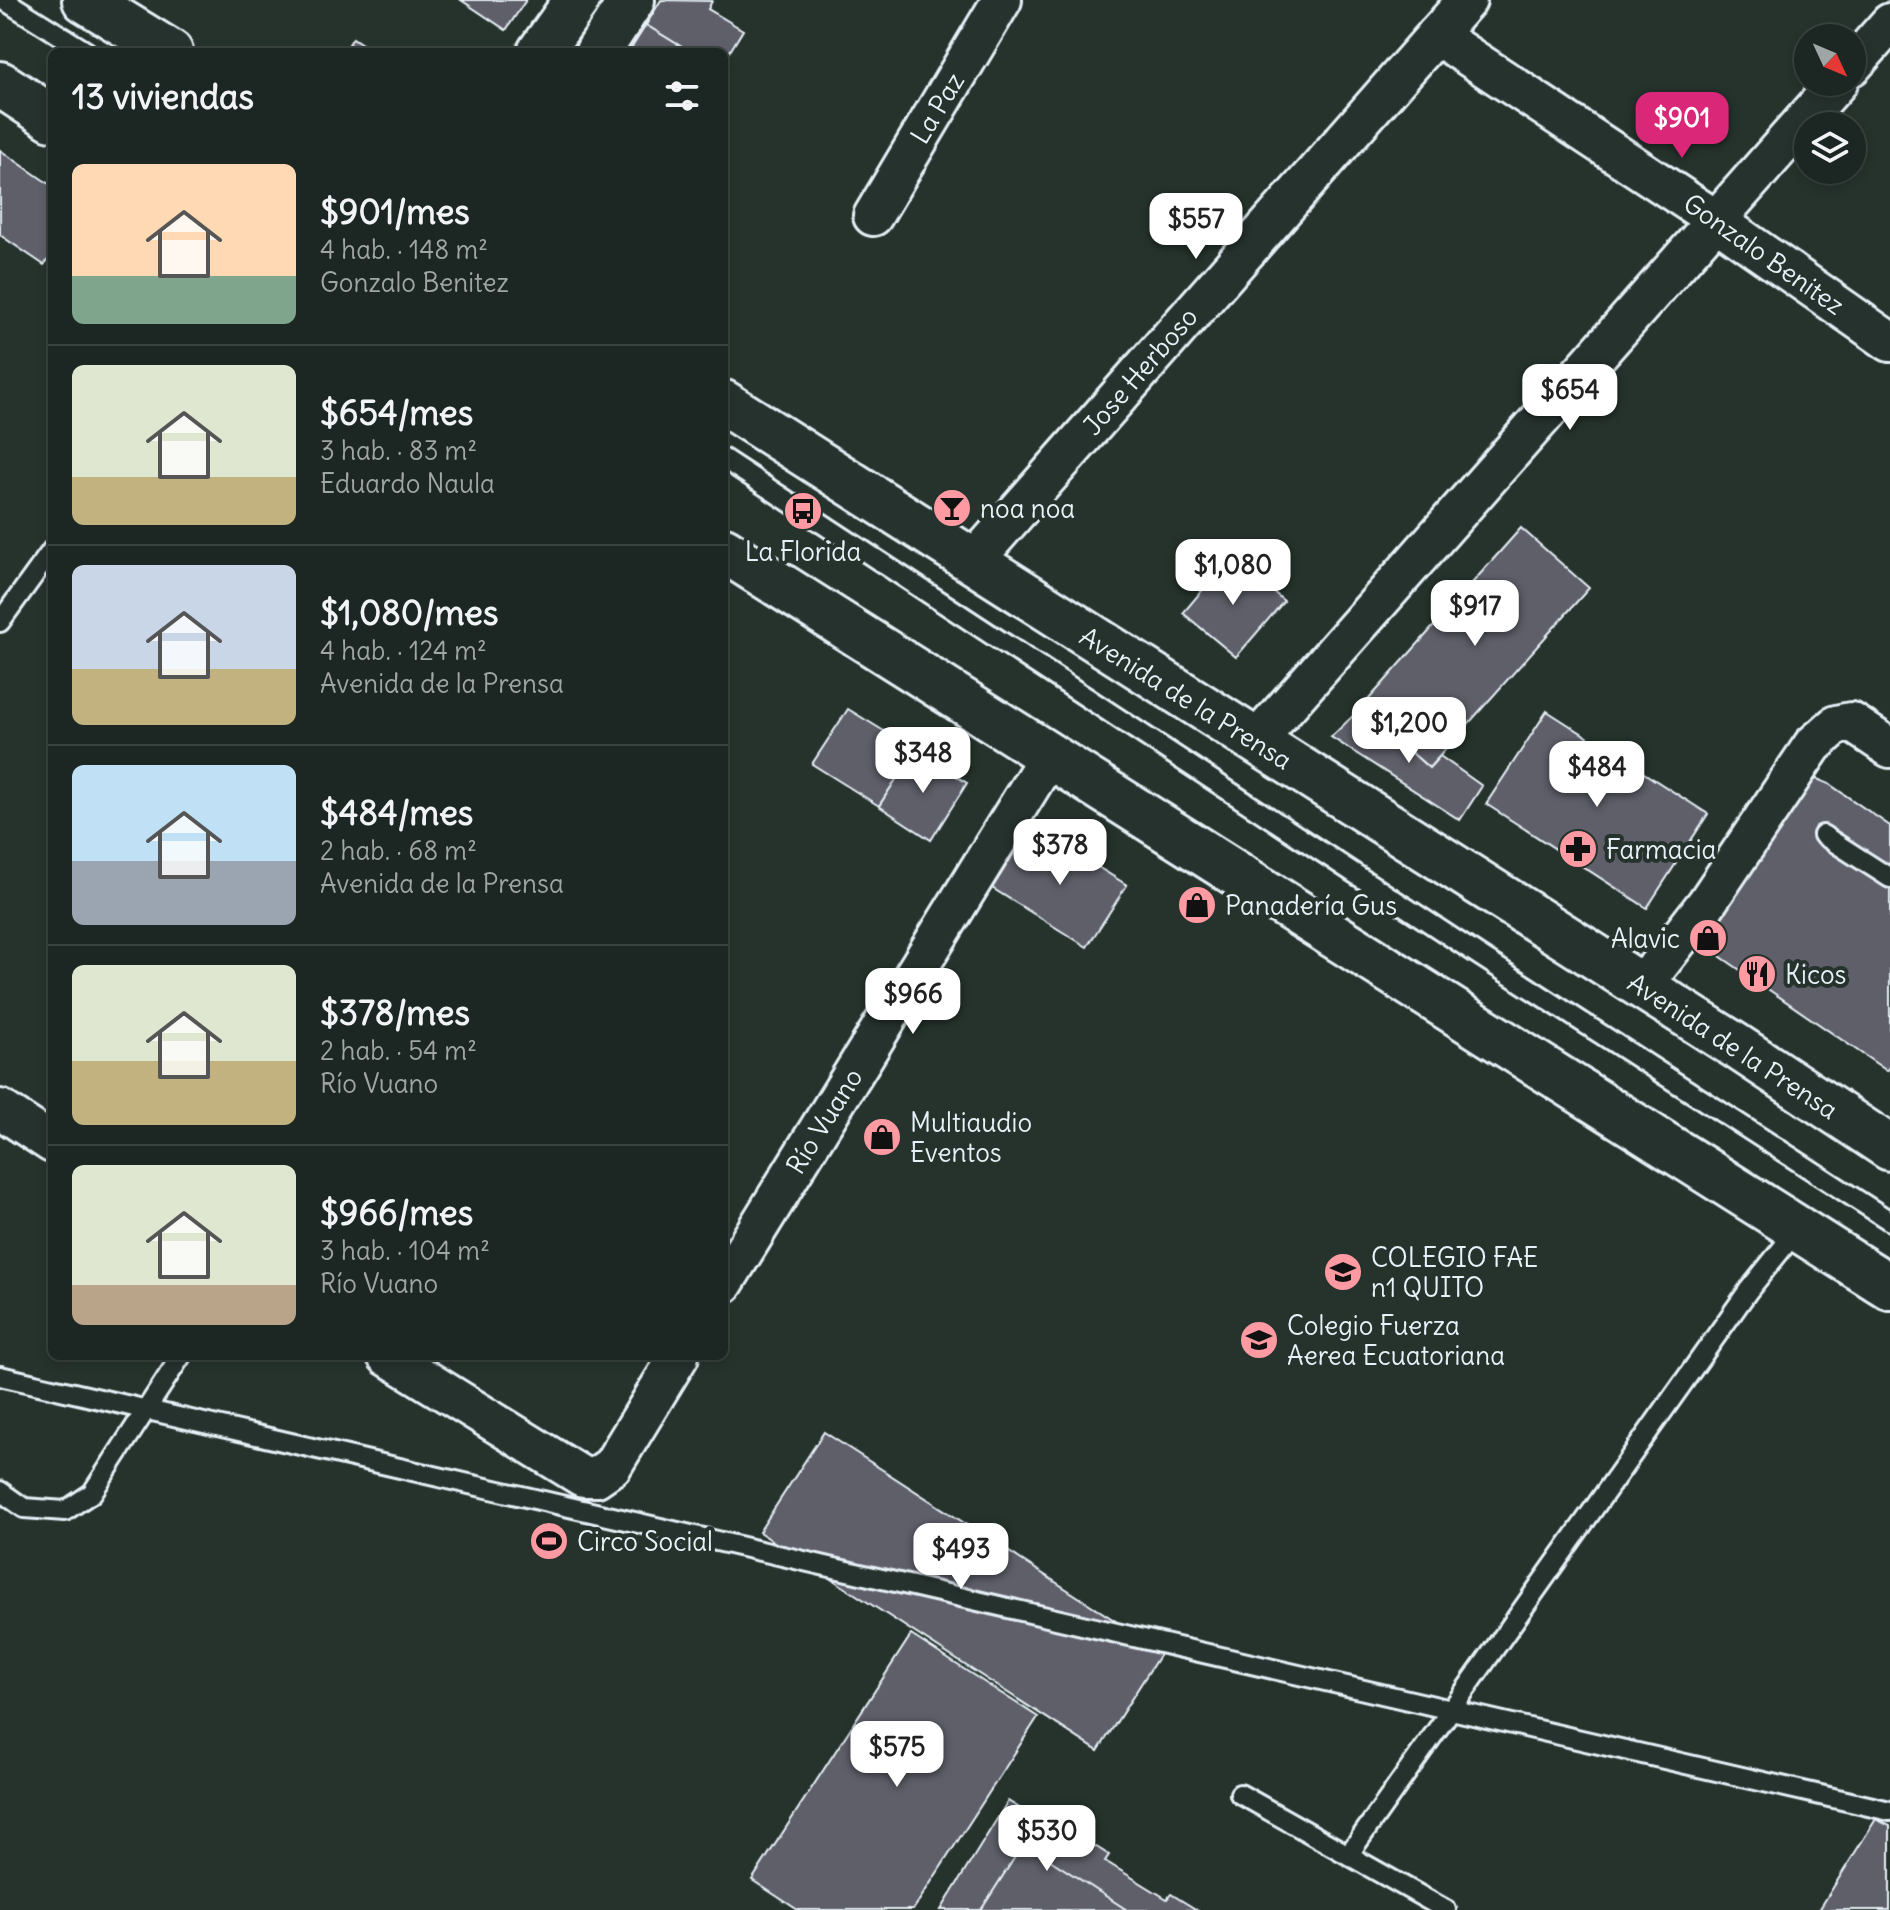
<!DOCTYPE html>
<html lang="es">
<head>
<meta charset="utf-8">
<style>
	body { margin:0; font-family:Delius,sans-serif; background:#29322f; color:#f1f3f6; height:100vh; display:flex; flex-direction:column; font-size:30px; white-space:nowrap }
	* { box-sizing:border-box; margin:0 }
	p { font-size:26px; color:#a0a5a5 }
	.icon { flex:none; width:44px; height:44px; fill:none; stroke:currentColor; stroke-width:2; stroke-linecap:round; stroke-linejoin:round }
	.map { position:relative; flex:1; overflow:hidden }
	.side { position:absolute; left:48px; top:48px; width:680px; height:1312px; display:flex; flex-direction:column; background:#1c2622; border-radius:12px; box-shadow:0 4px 12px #0003,0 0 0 2px #3a4340 }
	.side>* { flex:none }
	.needle { width:52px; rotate:134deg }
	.controls { position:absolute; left:1794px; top:24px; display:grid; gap:16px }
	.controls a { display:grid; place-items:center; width:72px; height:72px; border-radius:50%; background:#1c2622; box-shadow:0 4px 12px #0003,0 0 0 2px #3a4340; font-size:40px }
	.price { position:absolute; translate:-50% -68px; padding:0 18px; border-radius:16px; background:#fff; color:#222; font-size:26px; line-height:52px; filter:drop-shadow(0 2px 4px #0008) }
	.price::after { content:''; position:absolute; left:50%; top:48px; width:24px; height:18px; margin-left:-12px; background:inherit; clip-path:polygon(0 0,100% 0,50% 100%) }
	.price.on { background:#db2777; color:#fff }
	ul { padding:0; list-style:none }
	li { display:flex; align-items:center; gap:24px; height:200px; padding:0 24px }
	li+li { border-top:2px solid #3a4340 }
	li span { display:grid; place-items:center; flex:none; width:224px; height:160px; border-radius:12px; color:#555 }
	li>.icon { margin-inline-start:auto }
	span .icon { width:96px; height:96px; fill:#fffc; stroke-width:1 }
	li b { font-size:34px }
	h2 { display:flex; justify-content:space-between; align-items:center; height:96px; padding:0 24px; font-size:34px }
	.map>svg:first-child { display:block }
	.building { fill:#5e5e6b; stroke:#e8f1f8; stroke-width:2 }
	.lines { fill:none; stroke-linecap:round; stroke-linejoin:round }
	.lane-casing { stroke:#e8f1f8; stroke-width:24 }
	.street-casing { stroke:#e8f1f8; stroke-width:44 }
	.secondary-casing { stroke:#e8f1f8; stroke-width:50 }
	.primary-casing { stroke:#e8f1f8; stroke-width:50 }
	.lane { stroke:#26332d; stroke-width:18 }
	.street { stroke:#26332d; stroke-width:38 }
	.secondary { stroke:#26332d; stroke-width:44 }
	.primary { stroke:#26332d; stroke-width:44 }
	.labels { text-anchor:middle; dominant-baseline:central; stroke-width:8; stroke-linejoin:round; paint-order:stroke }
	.street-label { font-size:26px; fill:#e8f1f8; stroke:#26332d }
	.poi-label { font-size:26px; fill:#e8f1f8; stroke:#26332d; text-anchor:start }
</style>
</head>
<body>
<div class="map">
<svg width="1890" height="1910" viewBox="0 0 1890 1910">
	<rect width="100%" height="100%" fill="#26332d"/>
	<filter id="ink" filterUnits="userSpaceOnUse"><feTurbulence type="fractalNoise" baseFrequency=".0125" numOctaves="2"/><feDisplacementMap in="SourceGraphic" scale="16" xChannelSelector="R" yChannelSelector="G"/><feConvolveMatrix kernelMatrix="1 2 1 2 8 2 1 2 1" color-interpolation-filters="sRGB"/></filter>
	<g filter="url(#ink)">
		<!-- building -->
		<g class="building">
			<path d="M461,0h65l-20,30z"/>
			<path d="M661,0l51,1 -4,8 35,21 -19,31v-9h-34l-44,-27z"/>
			<path d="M646,25l44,27h-61z"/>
			<path d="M353,38l21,14h-30z"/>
			<path d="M0,150l52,36v68l-8,11 -44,-30z"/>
			<path d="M1521,528l68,60 -160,180 -68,-60z"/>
			<path d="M1231,556l53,45 -48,56 -53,-44z"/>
			<path d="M1361,708l68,60 11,-12 42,30 -22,34 -129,-83z"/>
			<path d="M848,709l67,41 -36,56 -67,-42z"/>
			<path d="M1547,711l161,103 -61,94 -161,-104z"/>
			<path d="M915,750l52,33 -36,57 -52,-34z"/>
			<path d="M1817,779l12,5 61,42v241l-3,4 -189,-130 105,-154z"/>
			<path d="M1038,830l89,55 -40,62 -95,-59 32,-51z"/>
			<path d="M824,1432l338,219 -64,100 -339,-219z"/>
			<path d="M911,1635l127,82 -125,193h-115l-46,-30z"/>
			<path d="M1008,1801l64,39 4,-6 33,21 -4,6 62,38 4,-5 26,16h-256z"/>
			<path d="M1876,1819l14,7v84h-71z"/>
			<path d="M1024,1843l103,67h-146z"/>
		</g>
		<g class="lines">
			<!-- lane casing -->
			<g class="lane-casing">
				<g id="lane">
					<path d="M4,0l83,52"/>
					<path d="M724,459l756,497 410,265"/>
					<path d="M0,622l52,-72"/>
					<path d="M1823,835l67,43"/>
					<path d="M0,1376l1890,435"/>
					<path d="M0,1491l24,17 41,3 27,-18 89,-137"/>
					<path d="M1240,1794l206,116"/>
					<path d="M1349,1854l399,-563 49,-61"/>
				</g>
			</g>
			<!-- street casing -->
			<g class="street-casing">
				<g id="street">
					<path d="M1436,35l265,175 189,132"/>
					<path d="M1852,66l38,-43"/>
					<path d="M873,216l129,-216"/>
					<path d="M972,563l495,-563"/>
					<path d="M1256,741l582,-659"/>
					<path d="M1646,989l11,-22 49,-63 107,-159 23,-20 15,-3 39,26"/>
					<path d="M0,1109l52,34"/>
					<path d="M724,1283l325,-527"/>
					<path d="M387,1356l196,121h13l16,-11 67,-110"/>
				</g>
			</g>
			<!-- secondary casing -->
			<g class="secondary-casing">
				<g id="secondary">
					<path d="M540,52l37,-52"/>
					<path d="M598,52l34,-52"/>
				</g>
			</g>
			<!-- primary casing -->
			<g class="primary-casing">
				<g id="primary">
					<path d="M85,0l85,52"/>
					<path d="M0,84l52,34"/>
					<path d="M724,403l1012,643 154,102"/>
					<path d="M724,550l1166,737"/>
				</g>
			</g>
			<!-- lane -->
			<use href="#lane" class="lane"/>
			<!-- street -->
			<use href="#street" class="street"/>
			<!-- secondary -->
			<use href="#secondary" class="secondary"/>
			<!-- primary -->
			<use href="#primary" class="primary"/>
		</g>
	</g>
	<!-- icons -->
	<defs>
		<g id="bar-disc" transform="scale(2)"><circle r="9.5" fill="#ff9aa2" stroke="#26332d"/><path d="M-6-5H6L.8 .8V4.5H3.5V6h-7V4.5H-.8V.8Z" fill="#111"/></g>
		<g id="bus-disc" transform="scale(2)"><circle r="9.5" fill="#ff9aa2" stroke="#26332d"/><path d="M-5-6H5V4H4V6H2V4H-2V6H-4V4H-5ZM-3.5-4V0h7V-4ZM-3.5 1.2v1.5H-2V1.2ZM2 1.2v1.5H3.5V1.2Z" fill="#111"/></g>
		<g id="pharmacy-disc" transform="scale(2)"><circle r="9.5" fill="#ff9aa2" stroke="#26332d"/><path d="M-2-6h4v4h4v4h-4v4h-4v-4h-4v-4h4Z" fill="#111"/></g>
		<g id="shop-disc" transform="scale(2)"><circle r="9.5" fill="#ff9aa2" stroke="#26332d"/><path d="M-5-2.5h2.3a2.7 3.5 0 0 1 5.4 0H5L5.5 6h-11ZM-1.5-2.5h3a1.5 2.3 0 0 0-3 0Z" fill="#111"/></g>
		<g id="restaurant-disc" transform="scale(2)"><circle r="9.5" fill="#ff9aa2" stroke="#26332d"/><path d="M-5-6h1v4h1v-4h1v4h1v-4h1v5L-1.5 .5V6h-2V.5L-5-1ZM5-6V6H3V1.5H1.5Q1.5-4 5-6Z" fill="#111"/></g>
		<g id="school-disc" transform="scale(2)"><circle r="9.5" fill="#ff9aa2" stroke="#26332d"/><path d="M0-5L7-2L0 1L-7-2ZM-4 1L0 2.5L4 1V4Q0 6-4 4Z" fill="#111"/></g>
		<g id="stadium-disc" transform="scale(2)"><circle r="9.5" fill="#ff9aa2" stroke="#26332d"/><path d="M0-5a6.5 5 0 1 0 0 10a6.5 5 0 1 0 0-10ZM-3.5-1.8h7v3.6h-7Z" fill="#111"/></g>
	</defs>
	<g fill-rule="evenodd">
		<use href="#bar-disc" x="952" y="508"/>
		<use href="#bus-disc" x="803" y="511"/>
		<use href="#pharmacy-disc" x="1578" y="849"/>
		<use href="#shop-disc" x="1197" y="905"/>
		<use href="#shop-disc" x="1708" y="938"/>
		<use href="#restaurant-disc" x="1757" y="974"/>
		<use href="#shop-disc" x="882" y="1137"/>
		<use href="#school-disc" x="1343" y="1272"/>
		<use href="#school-disc" x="1259" y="1340"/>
		<use href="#stadium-disc" x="549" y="1541"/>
	</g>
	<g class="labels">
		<!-- street labels -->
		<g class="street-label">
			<text transform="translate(937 108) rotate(-59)">La Paz</text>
			<text transform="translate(1764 254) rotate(35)">Gonzalo Benitez</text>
			<text transform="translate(1140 371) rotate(-49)">Jose Herboso</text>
			<text transform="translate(1186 698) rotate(32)">Avenida de la Prensa</text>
			<text transform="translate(1733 1046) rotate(33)">Avenida de la Prensa</text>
			<text transform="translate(824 1121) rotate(-58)">Río Vuano</text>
		</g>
		<!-- poi labels -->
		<g class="poi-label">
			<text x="980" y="508">noa noa</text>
			<text x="803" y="551" text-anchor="middle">La Florida</text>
			<text x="1606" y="849">Farmacia</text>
			<text x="1225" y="905">Panadería Gus</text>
			<text x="1680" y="938" text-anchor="end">Alavic</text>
			<text x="1785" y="974">Kicos</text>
			<text x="910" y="1122">Multiaudio<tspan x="910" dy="30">Eventos</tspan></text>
			<text x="1371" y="1257">COLEGIO FAE<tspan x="1371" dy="30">n1 QUITO</tspan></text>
			<text x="1287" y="1325">Colegio Fuerza<tspan x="1287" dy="30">Aerea Ecuatoriana</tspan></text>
			<text x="577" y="1541">Circo Social</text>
		</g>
	</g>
</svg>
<div class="controls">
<a><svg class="needle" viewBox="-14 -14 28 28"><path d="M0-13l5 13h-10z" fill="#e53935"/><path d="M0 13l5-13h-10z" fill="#a0a5a5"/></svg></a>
<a><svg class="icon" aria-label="layers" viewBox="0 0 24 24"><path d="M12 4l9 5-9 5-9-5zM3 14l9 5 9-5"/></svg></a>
</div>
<b class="price on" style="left:1682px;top:160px">$901</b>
<b class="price" style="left:1196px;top:261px">$557</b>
<b class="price" style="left:1570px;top:432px">$654</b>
<b class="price" style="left:1233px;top:607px">$1,080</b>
<b class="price" style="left:1475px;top:648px">$917</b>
<b class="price" style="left:1409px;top:765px">$1,200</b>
<b class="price" style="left:923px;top:795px">$348</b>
<b class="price" style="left:1597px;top:809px">$484</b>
<b class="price" style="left:1060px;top:887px">$378</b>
<b class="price" style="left:913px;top:1036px">$966</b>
<b class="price" style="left:961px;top:1591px">$493</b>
<b class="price" style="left:897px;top:1789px">$575</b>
<b class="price" style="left:1047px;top:1873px">$530</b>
<section class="side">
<h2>13 viviendas<svg class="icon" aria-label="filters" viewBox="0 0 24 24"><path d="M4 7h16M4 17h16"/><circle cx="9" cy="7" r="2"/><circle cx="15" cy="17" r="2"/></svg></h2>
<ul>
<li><span style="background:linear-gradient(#ffd9b3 70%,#7fa58c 0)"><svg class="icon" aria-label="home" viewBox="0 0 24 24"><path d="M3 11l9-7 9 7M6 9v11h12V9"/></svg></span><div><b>$901/mes</b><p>4 hab. · 148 m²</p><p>Gonzalo Benitez</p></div></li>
<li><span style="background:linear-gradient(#dfe7d0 70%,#c2b280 0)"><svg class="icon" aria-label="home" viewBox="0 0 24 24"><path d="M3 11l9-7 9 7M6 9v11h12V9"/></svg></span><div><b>$654/mes</b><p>3 hab. · 83 m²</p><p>Eduardo Naula</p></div></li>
<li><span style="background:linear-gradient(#c9d6e8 65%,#c2b280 0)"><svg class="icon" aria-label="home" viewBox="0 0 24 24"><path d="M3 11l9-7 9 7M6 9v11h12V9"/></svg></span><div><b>$1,080/mes</b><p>4 hab. · 124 m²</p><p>Avenida de la Prensa</p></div></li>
<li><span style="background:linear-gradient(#bfe0f5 60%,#9aa5b1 0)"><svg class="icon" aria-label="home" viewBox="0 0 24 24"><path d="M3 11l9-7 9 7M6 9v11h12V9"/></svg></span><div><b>$484/mes</b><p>2 hab. · 68 m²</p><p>Avenida de la Prensa</p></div></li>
<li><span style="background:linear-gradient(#dfe7d0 60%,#c2b280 0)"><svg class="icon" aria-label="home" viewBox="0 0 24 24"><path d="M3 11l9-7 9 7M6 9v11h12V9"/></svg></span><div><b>$378/mes</b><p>2 hab. · 54 m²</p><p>Río Vuano</p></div></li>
<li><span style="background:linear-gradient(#dfe7d0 75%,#b9a48a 0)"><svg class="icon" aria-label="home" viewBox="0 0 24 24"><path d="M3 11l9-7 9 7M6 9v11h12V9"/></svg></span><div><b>$966/mes</b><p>3 hab. · 104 m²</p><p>Río Vuano</p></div></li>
</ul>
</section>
</div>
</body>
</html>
